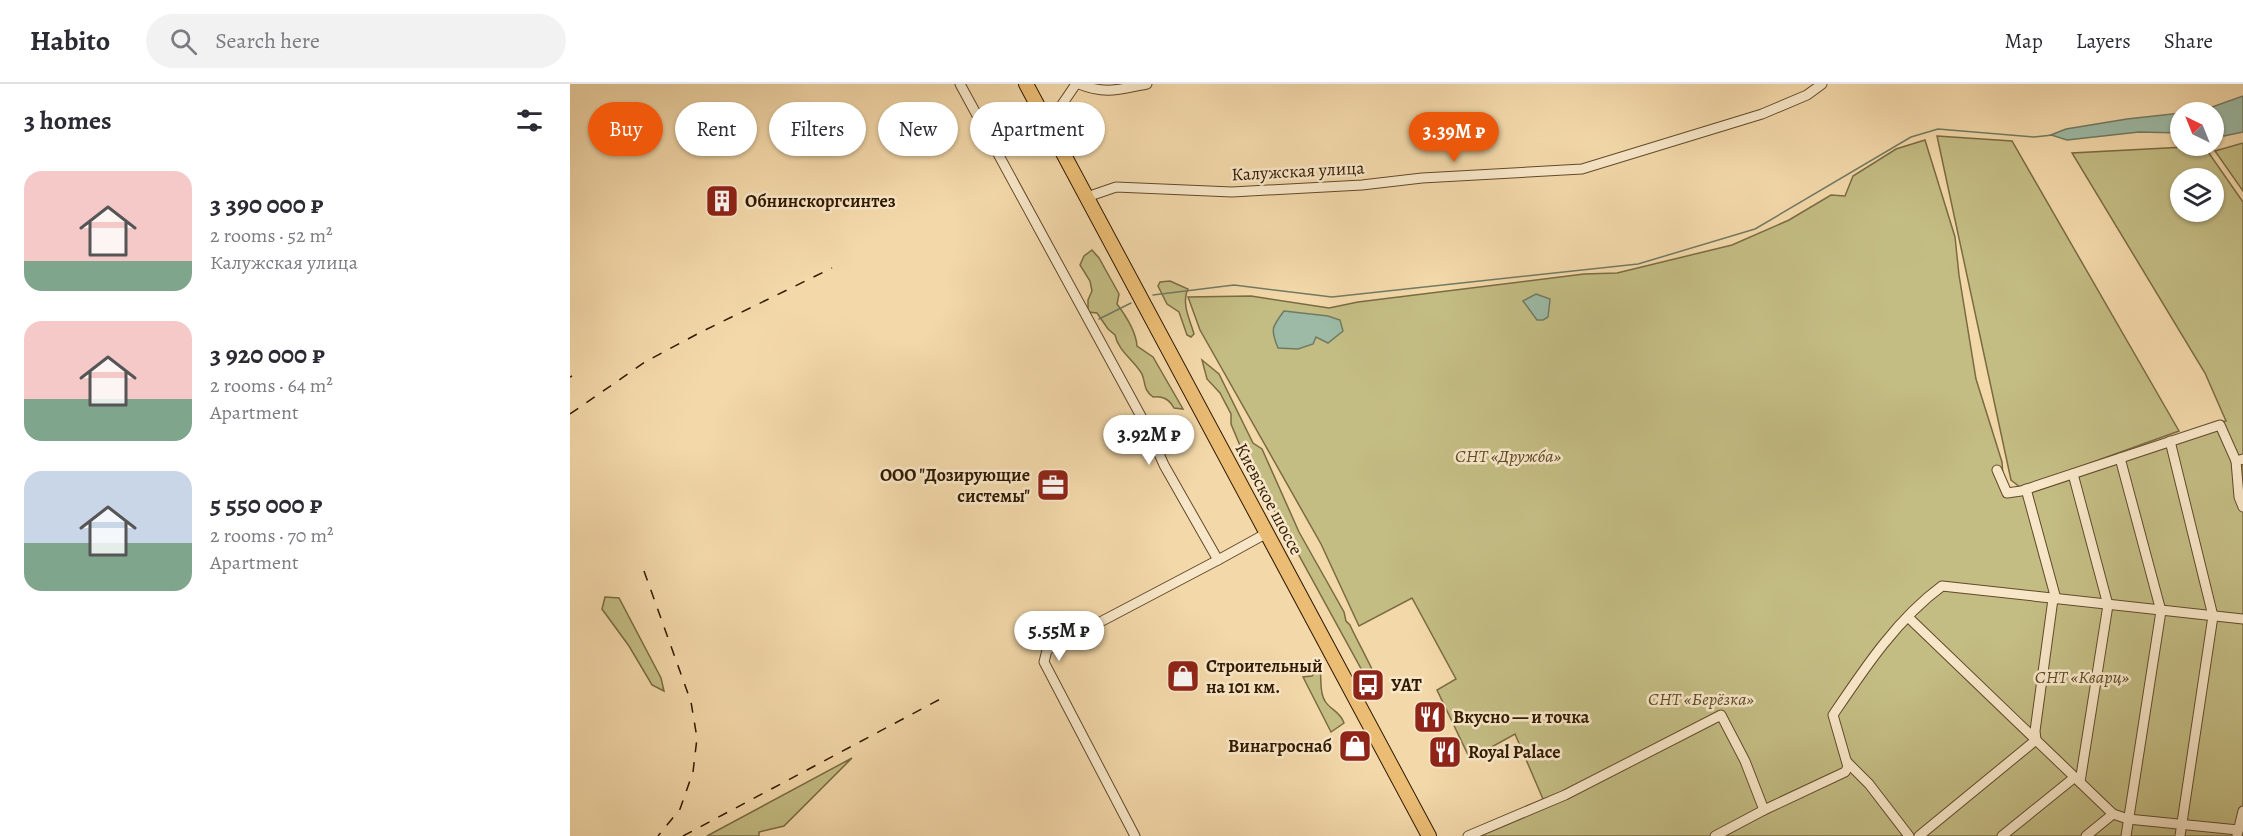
<!DOCTYPE html>
<html lang="en">
<head>
<meta charset="utf-8">
<style>
	body { margin:0; font-family:Alegreya,serif; background:#f2f2f3; color:#2b2b33; height:100vh; display:flex; flex-direction:column; font-size:22px; white-space:nowrap }
	* { box-sizing:border-box; margin:0 }
	p { font-size:20px; color:#7c7c81 }
	.icon { flex:none; width:33px; height:33px; fill:none; stroke:currentColor; stroke-width:2; stroke-linecap:round; stroke-linejoin:round }
	.map { position:relative; flex:1; overflow:hidden }
	.panel { display:flex; flex-direction:column; background:#fff; width:570px }
	.panel>* { flex:none }
	.hud { position:absolute; left:18px; top:18px; width:570px; height:54px; display:flex; gap:12px }
	.needle { width:39px; rotate:317deg }
	.fabs { position:absolute; left:1600px; top:18px; display:grid; gap:12px }
	.fabs a { display:grid; place-items:center; width:54px; height:54px; border-radius:50%; background:#fff; box-shadow:0 2px 4px #0004; font-size:30px }
	.price { position:absolute; translate:-50% -51px; padding:0 14px; border-radius:21px; background:#fff; color:#222; font-size:20px; line-height:39px; filter:drop-shadow(0 2px 3px #0008) }
	.price::after { content:''; position:absolute; left:50%; top:36px; width:18px; height:14px; margin-left:-9px; background:inherit; clip-path:polygon(0 0,100% 0,50% 100%) }
	.price.active { background:#ea580c; color:#fff }
	ul { padding:0; list-style:none }
	li { display:flex; align-items:center; gap:18px; height:150px; padding:0 24px }
	li span { display:grid; place-items:center; flex:none; width:168px; height:120px; border-radius:18px; color:#555 }
	li>.icon { margin-inline-start:auto }
	span .icon { width:72px; height:72px; fill:#fffc; stroke-width:1 }
	li b { font-size:26px }
	h2 { display:flex; justify-content:space-between; align-items:center; height:72px; padding:0 24px; font-size:26px }
	.chip { padding:0 21px; border-radius:27px; background:#fff; box-shadow:0 2px 4px #0004; font-size:21px; line-height:54px }
	.chip.active { background:#ea580c; color:#fff }
	header { display:flex; align-items:center; gap:36px; box-sizing:border-box; height:84px; padding:0 30px; background:#fff; border-bottom:2px solid #e1e1e2 }
	header strong { font-size:28px }
	nav { display:flex; gap:33px; margin-inline-start:auto; font-size:21px }
	.search { width:420px; height:54px; background:#f2f2f3; display:flex; align-items:center; gap:15px; box-sizing:border-box; padding:0 21px; border-radius:33px; color:#7c7c81; font-size:22px }
	main { display:flex; flex:1; min-height:0 }
	.map>svg:first-child { display:block }
	.green { fill:#c3bc83; stroke:#7a6b42; stroke-width:1.5; fill-rule:evenodd }
	.water { fill:#9cbaa5; stroke:#717a63; stroke-width:1.5 }
	.lines { fill:none; stroke-linecap:round; stroke-linejoin:round }
	.stream { stroke:#717a63; stroke-width:1.5 }
	.minor-casing { stroke:#624a2b; stroke-width:11 }
	.highway-casing { stroke:#311a01; stroke-width:16 }
	.minor { stroke:#f7e6c7; stroke-width:9 }
	.highway { stroke:#eabc74; stroke-width:14 }
	.rail { stroke:#311a01; stroke-width:1.5; stroke-dasharray:10 10; stroke-linecap:butt }
	.labels { text-anchor:middle; dominant-baseline:central; stroke-width:5; stroke-linejoin:round; paint-order:stroke }
	.street-label { font-size:18px; fill:#311a01; stroke:#f7e6c7 }
	.poi-label { font-size:18px; font-weight:bold; fill:#311a01; stroke:#f7e6c7; text-anchor:start }
	.park-label { font-size:18px; font-style:italic; fill:#5d4b28; stroke:#f7e6c7 }
</style>
</head>
<body>
<header>
<strong>Habito</strong>
<div class="search"><svg class="icon" aria-label="search" viewBox="0 0 24 24"><circle cx="10" cy="10" r="6"/><path d="M15 15l6 6"/></svg>Search here</div>
<nav><a>Map</a><a>Layers</a><a>Share</a></nav>
</header>
<main>
<section class="panel">
<h2>3 homes<svg class="icon" aria-label="filters" viewBox="0 0 24 24"><path d="M4 7h16M4 17h16"/><circle cx="9" cy="7" r="2"/><circle cx="15" cy="17" r="2"/></svg></h2>
<ul>
<li><span style="background:linear-gradient(#f6c9c9 75%,#7fa58c 0)"><svg class="icon" aria-label="home" viewBox="0 0 24 24"><path d="M3 11l9-7 9 7M6 9v11h12V9"/></svg></span><div><b>3 390 000 ₽</b><p>2 rooms · 52 m²</p><p>Калужская улица</p></div></li>
<li><span style="background:linear-gradient(#f6c9c9 65%,#7fa58c 0)"><svg class="icon" aria-label="home" viewBox="0 0 24 24"><path d="M3 11l9-7 9 7M6 9v11h12V9"/></svg></span><div><b>3 920 000 ₽</b><p>2 rooms · 64 m²</p><p>Apartment</p></div></li>
<li><span style="background:linear-gradient(#c9d6e8 60%,#7fa58c 0)"><svg class="icon" aria-label="home" viewBox="0 0 24 24"><path d="M3 11l9-7 9 7M6 9v11h12V9"/></svg></span><div><b>5 550 000 ₽</b><p>2 rooms · 70 m²</p><p>Apartment</p></div></li>
</ul>
</section>
<div class="map">
<svg width="1673" height="752" viewBox="0 0 1673 752">
	<rect width="100%" height="100%" fill="#f3d8a9"/>
	<filter id="stains"><feTurbulence type="fractalNoise" baseFrequency=".00333" numOctaves="4"/><feColorMatrix values="0 0 0 0 .2 0 0 0 0 .09 0 0 0 0 .02 0 0 0 .5 -.17"/></filter>
	<radialGradient id="worn" r=".72"><stop offset=".6" stop-color="#630" stop-opacity="0"/><stop offset="1" stop-color="#630" stop-opacity=".3"/></radialGradient>
	<!-- green -->
	<g class="green">
		<path d="M1367,52l75,5 167,290 -158,57 -10,-8z"/>
		<path d="M1355,56l30,97 4,38 17,104 26,83 2,29 16,-2 174,-59 32,-9 -21,-48 -133,-220 132,-7 39,56v634h-763l-1,-1 67,-29 -31,-72 -45,25 -33,-69 19,-11 -44,-81 -53,28 -38,-82 -121,-214 -12,-33 63,-1 78,12 29,-6 226,-28 33,-1 115,-28 57,-25 42,-25 14,1 8,-20 43,-27zM1611,94h33v34h-33z"/>
		<path d="M1673,59v48l-28,-40z"/>
		<path d="M522,166l7,8 20,36 -2,10c9,12 19,27 20,42l16,11 30,52 -9,-1c-5,-9 -11,-12 -21,-11 -12,-9 -6,-17 -13,-26 -8,-12 -22,-21 -25,-36l-7,-6 -11,-16 -9,-1v-12l4,-9 -2,-10 -10,-16 4,-9z"/>
		<path d="M600,197l18,8c-7,14 2,31 6,45l-3,3 -4,-2 -8,-23 -12,-8 -9,-18 2,-4z"/>
		<path d="M632,276l17,14 34,69 9,6 37,83 45,80 2,9 4,4c4,10 29,55 29,61l-5,-1 -10,-11 -120,-219 -13,-31v-10l-11,-21 -13,-14z"/>
		<path d="M35,513l14,1 42,80 3,13 -12,-6 -23,-39 -27,-37z"/>
		<path d="M750,587c2,10 -1,21 5,30 5,9 15,10 19,22l-13,9 -28,-55 9,-1 3,-4z"/>
		<path d="M282,674l-68,68 -25,6v4h-52z"/>
	</g>
	<!-- water -->
	<g class="water">
		<path d="M1673,12v36l-19,4 -10,-1v-23h-16z"/>
		<path d="M1611,29v20l-42,-1 -72,8 -16,-5 15,-6 61,-10z"/>
		<path d="M966,210l14,5 -2,18 -5,3h-6l-14,-19z"/>
		<path d="M714,227l44,5 12,4 3,11 -15,12 -12,-6 -3,7 -15,5 -20,-1c-8,-19 -6,-21 6,-37z"/>
	</g>
	<g class="lines">
		<!-- stream -->
		<g class="stream">
			<path d="M583,211l81,-10 98,12 306,-33 117,-35 156,-92 27,-8 96,8 19,-2"/>
			<path d="M529,235l32,-16"/>
		</g>
		<!-- minor casing -->
		<g class="minor-casing">
			<g id="minor">
				<path d="M390,0l189,347 15,34 54,95 49,-27"/>
				<path d="M509,0c27,11 41,5 68,0"/>
				<path d="M478,41l28,-41"/>
				<path d="M517,113l29,-10 116,5 130,-7 60,-7 160,-9 180,-55 45,-19 15,-11"/>
				<path d="M1600,357l43,175 -33,220"/>
				<path d="M1550,374l41,153 -35,225"/>
				<path d="M1673,375l-7,2 3,36 4,10"/>
				<path d="M1427,386l10,23 14,-2 199,-66 16,36"/>
				<path d="M1503,390l35,131 -28,177"/>
				<path d="M1456,405l30,110"/>
				<path d="M1338,533l205,197 15,5 110,11"/>
				<path d="M1277,678l22,22 40,52"/>
				<path d="M565,752l-91,-174 3,-12 171,-90"/>
				<path d="M898,752l97,-41 156,-80 24,46 19,49 81,-38 3,-5 -15,-52c31,-46 64,-96 109,-129l301,33"/>
				<path d="M1145,752l49,-26"/>
				<path d="M1349,752l117,-96 -1,-9 18,-132"/>
				<path d="M1432,752l73,-59"/>
				<path d="M1516,752l27,-22"/>
				<path d="M1667,752l6,-25"/>
			</g>
		</g>
		<!-- highway casing -->
		<g class="highway-casing">
			<path id="highway" d="M456,0l403,752"/>
		</g>
		<!-- minor -->
		<use href="#minor" class="minor"/>
		<!-- highway -->
		<use href="#highway" class="highway"/>
		<!-- rail -->
		<g class="rail">
			<path d="M0,293l2,-1"/>
			<path d="M0,330l75,-52 56,-30 131,-64"/>
			<path d="M74,487l47,131 6,36 -4,34 -13,37 -22,27"/>
			<path d="M113,752l263,-140"/>
		</g>
	</g>
	<!-- icons -->
	<defs>
		<g id="building-square" transform="scale(1.725)"><rect x="-9" y="-9" width="18" height="18" rx="4" fill="#8f2418" stroke="#f7e6c7"/><path d="M-4-6H4V6H1V3H-1V6H-4ZM-2.5-4.3h1.7v1.8h-1.7ZM.8-4.3h1.7v1.8H.8ZM-2.5-1h1.7V.8h-1.7ZM.8-1h1.7V.8H.8Z" fill="#fff"/></g>
		<g id="office-square" transform="scale(1.725)"><rect x="-9" y="-9" width="18" height="18" rx="4" fill="#8f2418" stroke="#f7e6c7"/><path d="M-6-3h4V-5.5h4V-3h4V5H-6ZM-1-4.5V-3h2v-1.5ZM-6 0V1H6V0Z" fill="#fff"/></g>
		<g id="shop-square" transform="scale(1.725)"><rect x="-9" y="-9" width="18" height="18" rx="4" fill="#8f2418" stroke="#f7e6c7"/><path d="M-5-2.5h2.3a2.7 3.5 0 0 1 5.4 0H5L5.5 6h-11ZM-1.5-2.5h3a1.5 2.3 0 0 0-3 0Z" fill="#fff"/></g>
		<g id="bus-square" transform="scale(1.725)"><rect x="-9" y="-9" width="18" height="18" rx="4" fill="#8f2418" stroke="#f7e6c7"/><path d="M-5-6H5V4H4V6H2V4H-2V6H-4V4H-5ZM-3.5-4V0h7V-4ZM-3.5 1.2v1.5H-2V1.2ZM2 1.2v1.5H3.5V1.2Z" fill="#fff"/></g>
		<g id="restaurant-square" transform="scale(1.725)"><rect x="-9" y="-9" width="18" height="18" rx="4" fill="#8f2418" stroke="#f7e6c7"/><path d="M-5-6h1v4h1v-4h1v4h1v-4h1v5L-1.5 .5V6h-2V.5L-5-1ZM5-6V6H3V1.5H1.5Q1.5-4 5-6Z" fill="#fff"/></g>
	</defs>
	<g fill-rule="evenodd">
		<use href="#building-square" x="152" y="117"/>
		<use href="#office-square" x="483" y="401"/>
		<use href="#shop-square" x="613" y="592"/>
		<use href="#bus-square" x="798" y="601"/>
		<use href="#restaurant-square" x="860" y="633"/>
		<use href="#shop-square" x="785" y="662"/>
		<use href="#restaurant-square" x="875" y="668"/>
	</g>
	<g class="labels">
		<!-- street labels -->
		<g class="street-label">
			<text transform="translate(728 87) rotate(-3)">Калужская улица</text>
			<text transform="translate(699 415) rotate(62)">Киевское шоссе</text>
		</g>
		<!-- poi labels -->
		<g class="poi-label">
			<text x="175" y="117">Обнинскоргсинтез</text>
			<text x="460" y="391" text-anchor="end">ООО "Дозирующие<tspan x="460" dy="21">системы"</tspan></text>
			<text x="636" y="582">Строительный<tspan x="636" dy="21">на 101 км.</tspan></text>
			<text x="821" y="601">УАТ</text>
			<text x="883" y="633">Вкусно — и точка</text>
			<text x="762" y="662" text-anchor="end">Винагроснаб</text>
			<text x="898" y="668">Royal Palace</text>
		</g>
		<!-- park labels -->
		<g class="park-label">
			<text x="938" y="372">СНТ «Дружба»</text>
			<text x="1512" y="593">СНТ «Кварц»</text>
			<text x="1131" y="615">СНТ «Берёзка»</text>
		</g>
	</g>
	<rect width="100%" height="100%" filter="url(#stains)"/>
	<rect width="100%" height="100%" fill="url(#worn)"/>
</svg>
<div class="fabs">
<a><svg class="needle" viewBox="-14 -14 28 28"><path d="M0-13l5 13h-10z" fill="#e53935"/><path d="M0 13l5-13h-10z" fill="#7c7c81"/></svg></a>
<a><svg class="icon" aria-label="layers" viewBox="0 0 24 24"><path d="M12 4l9 5-9 5-9-5zM3 14l9 5 9-5"/></svg></a>
</div>
<b class="price active" style="left:884px;top:79px">3.39M ₽</b>
<b class="price" style="left:579px;top:382px">3.92M ₽</b>
<b class="price" style="left:489px;top:578px">5.55M ₽</b>
<div class="hud">
<a class="chip active">Buy</a>
<a class="chip">Rent</a>
<a class="chip">Filters</a>
<a class="chip">New</a>
<a class="chip">Apartment</a>
</div>
</div>
</main>
</body>
</html>
